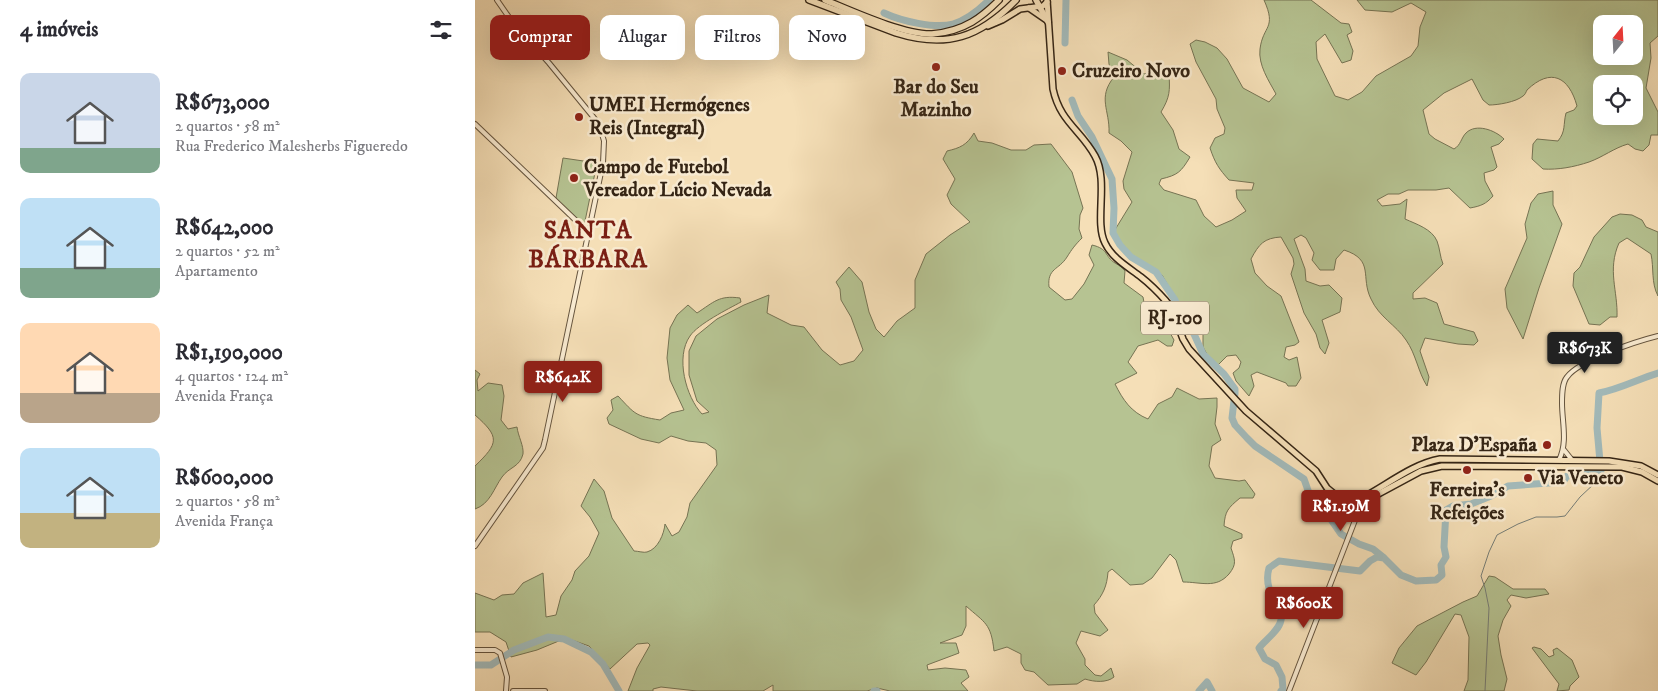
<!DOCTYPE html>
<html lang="pt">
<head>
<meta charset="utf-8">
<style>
	body { margin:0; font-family:"IM FELL DW Pica",serif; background:#f7f7f7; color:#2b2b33; height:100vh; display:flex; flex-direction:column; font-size:19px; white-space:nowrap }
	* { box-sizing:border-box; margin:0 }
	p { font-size:16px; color:#7c7c81 }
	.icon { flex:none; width:28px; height:28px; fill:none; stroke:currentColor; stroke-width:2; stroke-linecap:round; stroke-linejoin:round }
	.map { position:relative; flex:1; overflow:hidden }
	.panel { display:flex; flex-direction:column; background:#fff; width:475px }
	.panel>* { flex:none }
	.top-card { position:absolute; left:15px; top:15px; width:475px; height:45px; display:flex; gap:10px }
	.needle { width:32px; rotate:18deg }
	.fabs { position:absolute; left:1118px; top:15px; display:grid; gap:10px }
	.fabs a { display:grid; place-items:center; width:50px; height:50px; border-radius:10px; background:#fff; box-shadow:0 5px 20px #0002; font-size:25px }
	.price { position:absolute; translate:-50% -42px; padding:0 11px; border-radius:5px; background:#8f2418; color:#fff; font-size:16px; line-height:32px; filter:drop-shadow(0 1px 2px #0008) }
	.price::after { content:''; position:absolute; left:50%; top:30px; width:15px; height:11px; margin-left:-8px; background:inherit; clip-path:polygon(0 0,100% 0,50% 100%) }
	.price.current { background:#222; color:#fff }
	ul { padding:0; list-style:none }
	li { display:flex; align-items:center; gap:15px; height:125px; padding:0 20px }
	li span { display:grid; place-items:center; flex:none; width:140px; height:100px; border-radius:10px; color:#555 }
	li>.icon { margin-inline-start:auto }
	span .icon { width:60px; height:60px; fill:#fffc; stroke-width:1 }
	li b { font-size:21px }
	h2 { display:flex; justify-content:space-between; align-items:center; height:60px; padding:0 20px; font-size:21px }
	.pill { padding:0 18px; border-radius:10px; background:#fff; box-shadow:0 5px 20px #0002; font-size:18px; line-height:45px }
	.pill.current { background:#8f2418; color:#fff }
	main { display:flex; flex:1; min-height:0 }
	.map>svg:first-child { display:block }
	.green { fill:#b6c392; stroke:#767454; fill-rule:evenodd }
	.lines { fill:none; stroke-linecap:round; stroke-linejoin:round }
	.stream { stroke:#767e78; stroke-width:1 }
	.river { stroke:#a2baba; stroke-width:7 }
	.tertiary-casing { stroke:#65543e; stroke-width:6 }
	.primary-casing { stroke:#352515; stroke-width:8 }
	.trunk-casing { stroke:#352515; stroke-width:8 }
	.tertiary { stroke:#f8ead0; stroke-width:4 }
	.primary { stroke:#f5dfb7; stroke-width:5 }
	.trunk { stroke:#f5dfb7; stroke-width:5.5 }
	.poi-dot { fill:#8f2418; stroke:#f8ead0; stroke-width:2 }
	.labels { text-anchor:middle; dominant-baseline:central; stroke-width:5; stroke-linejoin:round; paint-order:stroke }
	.shield { fill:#f8ead0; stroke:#70604d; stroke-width:1 }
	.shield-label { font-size:19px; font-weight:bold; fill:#352515 }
	.poi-label { font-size:20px; font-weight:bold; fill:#352515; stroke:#f8ead0; text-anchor:start }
	.district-label { font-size:25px; font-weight:bold; letter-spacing:1px; fill:#7a1f14; stroke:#f8ead0 }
</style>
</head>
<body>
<main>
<section class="panel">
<h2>4 imóveis<svg class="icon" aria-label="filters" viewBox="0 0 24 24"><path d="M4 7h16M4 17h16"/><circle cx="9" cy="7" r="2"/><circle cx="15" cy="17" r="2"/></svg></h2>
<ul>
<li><span style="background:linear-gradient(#c9d6e8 75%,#7fa58c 0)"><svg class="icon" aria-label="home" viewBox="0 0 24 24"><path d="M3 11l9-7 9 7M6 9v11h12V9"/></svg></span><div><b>R$673,000</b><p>2 quartos · 58 m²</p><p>Rua Frederico Malesherbs Figueredo</p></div></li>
<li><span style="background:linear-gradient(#bfe0f5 70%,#7fa58c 0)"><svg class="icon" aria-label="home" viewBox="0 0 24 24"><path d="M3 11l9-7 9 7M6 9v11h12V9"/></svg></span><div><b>R$642,000</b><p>2 quartos · 52 m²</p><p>Apartamento</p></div></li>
<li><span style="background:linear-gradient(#ffd9b3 70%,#b9a48a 0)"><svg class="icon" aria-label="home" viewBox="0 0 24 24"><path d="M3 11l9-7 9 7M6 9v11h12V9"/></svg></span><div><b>R$1,190,000</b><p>4 quartos · 124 m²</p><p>Avenida França</p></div></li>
<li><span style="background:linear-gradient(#bfe0f5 65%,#c2b280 0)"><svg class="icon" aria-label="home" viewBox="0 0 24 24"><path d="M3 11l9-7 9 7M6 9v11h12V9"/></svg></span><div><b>R$600,000</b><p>2 quartos · 58 m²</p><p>Avenida França</p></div></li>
</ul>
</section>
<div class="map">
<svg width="1183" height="691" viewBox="0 0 1183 691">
	<rect width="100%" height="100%" fill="#f5dfb7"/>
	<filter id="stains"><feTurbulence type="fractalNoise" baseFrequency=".004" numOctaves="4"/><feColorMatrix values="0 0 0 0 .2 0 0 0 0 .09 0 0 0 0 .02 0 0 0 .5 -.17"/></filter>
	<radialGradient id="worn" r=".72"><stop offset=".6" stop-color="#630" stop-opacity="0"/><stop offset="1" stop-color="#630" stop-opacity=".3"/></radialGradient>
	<!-- green -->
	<g class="green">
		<path d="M789,0h47l30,23 8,1 3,8 -5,3 6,16 -2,9 -9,3 -17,-29 -9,8 1,17 18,37 13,4 14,-8 14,-16 35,-20 7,-10 2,-19 6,-15 -15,-9 -19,9 -27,-2 -8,-10h301v36l-8,7 1,15 -5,30 12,24v23h-7l-2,10 -6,6 -8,-2 -7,-5c-14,4 -25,13 -39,18 -15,5 -31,8 -46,7l-11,-10 1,-15 4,-5 21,2c8,-10 5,-16 8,-28l8,-3 3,-4c-8,-29 -26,-39 -50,-16 -1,2 -2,5 -4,6 -7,6 -25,9 -34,9l-6,-5 -11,-21 -28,14 -21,17 6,24 6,5 19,10c7,-4 7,-11 12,-16 10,-10 29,-3 38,6l-5,5 -8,3 6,20 -3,3 -10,3 1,8 8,15c-7,8 -12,10 -23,12l-21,-20 -13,2h-28l-9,4h-11l-11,6 5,6 18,-2 7,-5 -2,20c11,5 27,10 32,22 3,8 3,16 6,23l-30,29v6l12,-1 12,5 7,21 30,8 4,9 -4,4 -16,-1 -33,-6 -5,13 9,26 -2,9c-9,-14 -11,-32 -21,-46 -10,-15 -27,-23 -35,-41 -11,-22 4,-39 -27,-49l-8,9 -2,11h-14l-8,-10 2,-7 -8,-15 -5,-3 -7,4 11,30 1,12 14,5 9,-1 13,13 -2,14 -18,8 7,23 -4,11 -5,-6 -4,-14 -12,-21 -13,-39 3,-10 -1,-6 -12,-21c-17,1 -22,7 -30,22l4,14 12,13 14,10 18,46 -4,3 -9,2 -2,10 5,3 8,-3 4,21 -5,8h-8l-2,-3 -29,-11 -6,3 3,11 -5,10 -13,-15 -3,-8 6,-5 2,-6 -5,-7 -9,1 -9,9 -9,-7 -6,-11v-12l-5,-11 -12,-7 -24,-42 -31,-18 -11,-12 -7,-12 19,-31 -8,-13 -1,-8 9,-29 -11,-11 -12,-8c1,-23 -12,-35 5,-56l-5,-13 -1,-12 19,8 17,14 13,-3 12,3c1,17 1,23 -8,38l12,18 6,19 11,8c-9,15 -12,18 -29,22l-2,5 5,6 32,10 8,16 12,11 16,-7 14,-9 -9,-13 -1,-8h16l2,-7 -25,-3c-10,-11 -14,-17 -19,-32l5,-10 9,-4 1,-6 -8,-19 -1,-10 -20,-37 -6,-18 6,-4 9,2 12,6 10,11 16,29 26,14 7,-8c-7,-13 -18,-29 -16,-45 3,-24 17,-20 4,-49zM1126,24h33v32h-33zM1126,84h33v32h-33z"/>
		<path d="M499,133l4,8 14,2 19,7h15l8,-5 17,-1 21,28 11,36 -3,7 -1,14 3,9c-7,7 -10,11 -15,19 -8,13 -20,11 -18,30l16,13 7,-1 12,-15 10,-19 -5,-10 3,-10c17,4 12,11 23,18 5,3 7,4 10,8l-1,12 19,14c3,16 5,36 26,34l5,9 -2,6h-5l-9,-6 -20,6 -10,16 9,11 -22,11c8,16 16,28 33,35l10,-15 14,-7 5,-9 22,11 18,-1v9l-2,17 6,16 -9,6 -3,20 6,12 24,3 6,-1 10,14 -2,4h-13c-12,10 -15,13 -16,28l18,8v4l-9,3 -2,7c4,12 6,16 -2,26 -13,15 -28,8 -46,8l-7,-22 -6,-6 -18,24 -9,6 -13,1 -18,-16 -4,3c-1,14 -5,23 -14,33l1,8 13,17 -8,6 -19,-5 -5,12 9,16v6l10,10 6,1 10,-8 3,9c-7,6 -20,5 -29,2l-8,5 -29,1 -14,-13 -9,-2 -4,-7v-9l-14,-7 -13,4c-3,-28 -9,-28 -28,-45v20l-4,9 -22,8h16l3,10 -32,12 1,5 17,-2 21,2 3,7 -8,6 7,8h-78l-13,-3 -10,3h-94v-6l-10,6h-66l-36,-4 -8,2v2h-25l9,-23 13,-23 -2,-2 -11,1 -27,25 -21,-23 -23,-8 -29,12 -26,7 -5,-15 -16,-10h-15v-39l19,7 8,-5 12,-1 9,-11 20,-10 3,44 10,-2 5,-19 11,-16 3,-9 14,-15 10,-23 -9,-16 -9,-11 13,-27 10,12 8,27 22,33c4,0 10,2 13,1 11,-3 17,-18 18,-28l7,12 7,-4 8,-15 3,-14 27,-38 -1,-15 -10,-7 -18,-2 -17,-5 -12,7 -18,-4 -32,-15 -2,-6 6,-8 -2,-10 7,-4c17,18 17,20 42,24l11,-7 13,-3 -14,-30 -3,-22 3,-30 7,-13 11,-10 9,8c17,-11 22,-18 43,-15l1,4c-13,7 -43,22 -51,34 -15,21 -4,61 12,78l7,-2 -12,-11 -8,-26v-24l7,-15 21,-17 27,-14 25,-10 -2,18 24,12 13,2 18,23 18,15 14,-4 9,-11 -12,-33 -10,-17 -1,-11 -4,-7 13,-15 13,15 7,30 7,17 8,8 13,-16 18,-13v-28l11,-26 24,-19 20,-13 -19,-18 -4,-9 8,-16 -12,-20 4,-8c13,-3 20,-6 27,-18z"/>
		<path d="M88,158l34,5 -13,63 -28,-28z"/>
		<path d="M1078,191v14l9,19 -23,64 -16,51 -16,-31 -2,-19 22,-51 -2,-14 6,-21 7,-9z"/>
		<path d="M1145,214l12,1 10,5 4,7 12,5v64c-7,-13 -4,-28 -7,-42l-24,-16 -8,5c-12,27 -1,48 -2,74h-7l-10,8 -11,-1 -16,-38 1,-13 6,-6 14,-30 18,-20z"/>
		<path d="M0,370l5,4 -3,6 1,11 10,-8 14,2 2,11 -3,24 7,9 9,-2c1,9 7,19 6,27 -3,13 -14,13 -21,23 -8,11 -12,27 -27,32v-43c24,-23 25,-29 0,-51z"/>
		<path d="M1014,576l6,1 18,12h32l4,5 -23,4 -15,-3 -4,5 4,6 -8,14 -5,16 3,19 6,24 -3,12h-40l4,-11 1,-43 -8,-22 -6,-1 -29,48 -10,13 -24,-12 7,-15 18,-22 46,-24 14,-6z"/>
		<path d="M1059,647l7,2 8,8 5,-2 -1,-5 4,-2 15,12 7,17 -9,9 -1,4 -12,1 2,-7 -27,-36z"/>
	</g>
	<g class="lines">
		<!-- stream -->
		<path class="stream" d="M1010,691l4,-83 -4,-20 -4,-12 8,-24 8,-17 21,-11 18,-7h21l8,-1 15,-19 16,-15 5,-9"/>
		<!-- river -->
		<g class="river">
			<path d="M409,13c17,8 51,16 69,11 14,-4 26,-14 36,-24"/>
			<path d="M590,43l1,-43"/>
			<path d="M597,100l6,16 14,21 20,42 2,29 -1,25 7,12 11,12 25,15 19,28 4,11 15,23 9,20 21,20 11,15v5"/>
			<path d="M759,401l-2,17 3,7 12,13 8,8 49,33 6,17 15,15 16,23 18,10 14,5 10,8"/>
			<path d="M0,665h16l23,-15 34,-13 16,2 27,13 12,12 16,27"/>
			<path d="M399,691h3"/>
			<path d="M724,691l8,-9 5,9"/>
			<path d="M806,691l2,-2 -1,-12 -6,-12 -11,-6 -6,-11c6,-8 20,-17 22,-28 4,-12 -9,-22 -12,-32 -2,-7 -2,-13 0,-20l10,-7 81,10 10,-10 7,-4 7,1 17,17 15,6 20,-1 6,-5 -1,-10 5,-8 -2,-10 2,-37 7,-4 18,-2 20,-8 17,-10 55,-4 4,-6 34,-3 -4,-45 2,-35c21,-4 39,-14 59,-20"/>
		</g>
		<!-- tertiary casing -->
		<g class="tertiary-casing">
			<g id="tertiary">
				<path d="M0,124l114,109"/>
				<path d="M1089,450l8,10"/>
				<path d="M1084,460c9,-18 3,-38 3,-57 0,-9 0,-20 5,-26 12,-17 71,-36 91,-41"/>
				<path d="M0,546l68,-98 2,-8 58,-277 1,-22 -5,-17 -50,-61 -36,-40 -16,-23"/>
				<path d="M0,650h20l5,3 7,24 -1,14"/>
				<path d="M38,691h32"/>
				<path d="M814,691l70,-181v-4l-5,-6"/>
			</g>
		</g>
		<!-- primary casing -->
		<g class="primary-casing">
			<g id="primary">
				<path d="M572,0l6,89c7,33 28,41 42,67 14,25 -1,65 10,87 7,15 23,24 36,34 9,7 17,15 25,24l5,6 12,32 6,10 11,12 46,50 70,60 11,17 11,9 16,3 15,-1 52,-28 21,-5 180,1 20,5 16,9"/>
				<path d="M554,8l16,11"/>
				<path d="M513,26l14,-6 18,-11 23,-3 4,-4"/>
				<path d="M887,498c25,-13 50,-34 78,-39l169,2 32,5 17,9"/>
			</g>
		</g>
		<!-- trunk casing -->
		<g class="trunk-casing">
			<g id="trunk">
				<path d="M334,0l87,33c51,16 84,4 120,-33"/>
				<path d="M350,0c27,11 79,35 107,34 14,-1 28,-5 40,-12 10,-6 19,-14 27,-22"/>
				<path d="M561,0l12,22"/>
			</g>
		</g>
		<!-- tertiary -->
		<use href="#tertiary" class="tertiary"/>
		<!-- primary -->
		<use href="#primary" class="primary"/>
		<!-- trunk -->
		<use href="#trunk" class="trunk"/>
	</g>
	<!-- markers -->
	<g class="poi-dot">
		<circle cx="461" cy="67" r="5"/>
		<circle cx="587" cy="71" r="5"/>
		<circle cx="104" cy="117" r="5"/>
		<circle cx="99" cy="178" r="5"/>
		<circle cx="1072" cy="445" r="5"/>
		<circle cx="992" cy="470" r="5"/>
		<circle cx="1053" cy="478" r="5"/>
	</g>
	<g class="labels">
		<!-- shield labels -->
		<rect class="shield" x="666" y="301.5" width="68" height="33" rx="4"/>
		<g class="shield-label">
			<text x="700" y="318">RJ-100</text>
		</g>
		<!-- poi labels -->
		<g class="poi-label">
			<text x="597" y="71">Cruzeiro Novo</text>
			<text x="461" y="87" text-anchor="middle">Bar do Seu<tspan x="461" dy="23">Mazinho</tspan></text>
			<text x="114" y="105">UMEI Hermógenes<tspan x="114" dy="23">Reis (Integral)</tspan></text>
			<text x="109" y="167">Campo de Futebol<tspan x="109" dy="23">Vereador Lúcio Nevada</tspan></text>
			<text x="1062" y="445" text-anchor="end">Plaza D'España</text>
			<text x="1063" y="478">Via Veneto</text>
			<text x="992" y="490" text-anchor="middle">Ferreira’s<tspan x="992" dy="23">Refeições</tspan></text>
		</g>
		<!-- district labels -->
		<g class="district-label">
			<text x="113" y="230">SANTA<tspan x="113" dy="29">BÁRBARA</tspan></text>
		</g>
	</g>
	<rect width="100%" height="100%" filter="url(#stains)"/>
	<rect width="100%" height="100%" fill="url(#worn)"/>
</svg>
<div class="fabs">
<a><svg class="needle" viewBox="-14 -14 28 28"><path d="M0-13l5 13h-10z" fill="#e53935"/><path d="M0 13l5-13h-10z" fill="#7c7c81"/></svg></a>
<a><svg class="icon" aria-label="locate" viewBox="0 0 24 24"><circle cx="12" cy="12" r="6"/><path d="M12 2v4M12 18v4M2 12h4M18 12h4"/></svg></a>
</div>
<b class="price current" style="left:1110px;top:374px">R$673K</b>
<b class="price" style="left:88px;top:403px">R$642K</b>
<b class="price" style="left:866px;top:532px">R$1.19M</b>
<b class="price" style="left:829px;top:629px">R$600K</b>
<div class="top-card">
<a class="pill current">Comprar</a>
<a class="pill">Alugar</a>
<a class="pill">Filtros</a>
<a class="pill">Novo</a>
</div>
</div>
</main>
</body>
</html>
